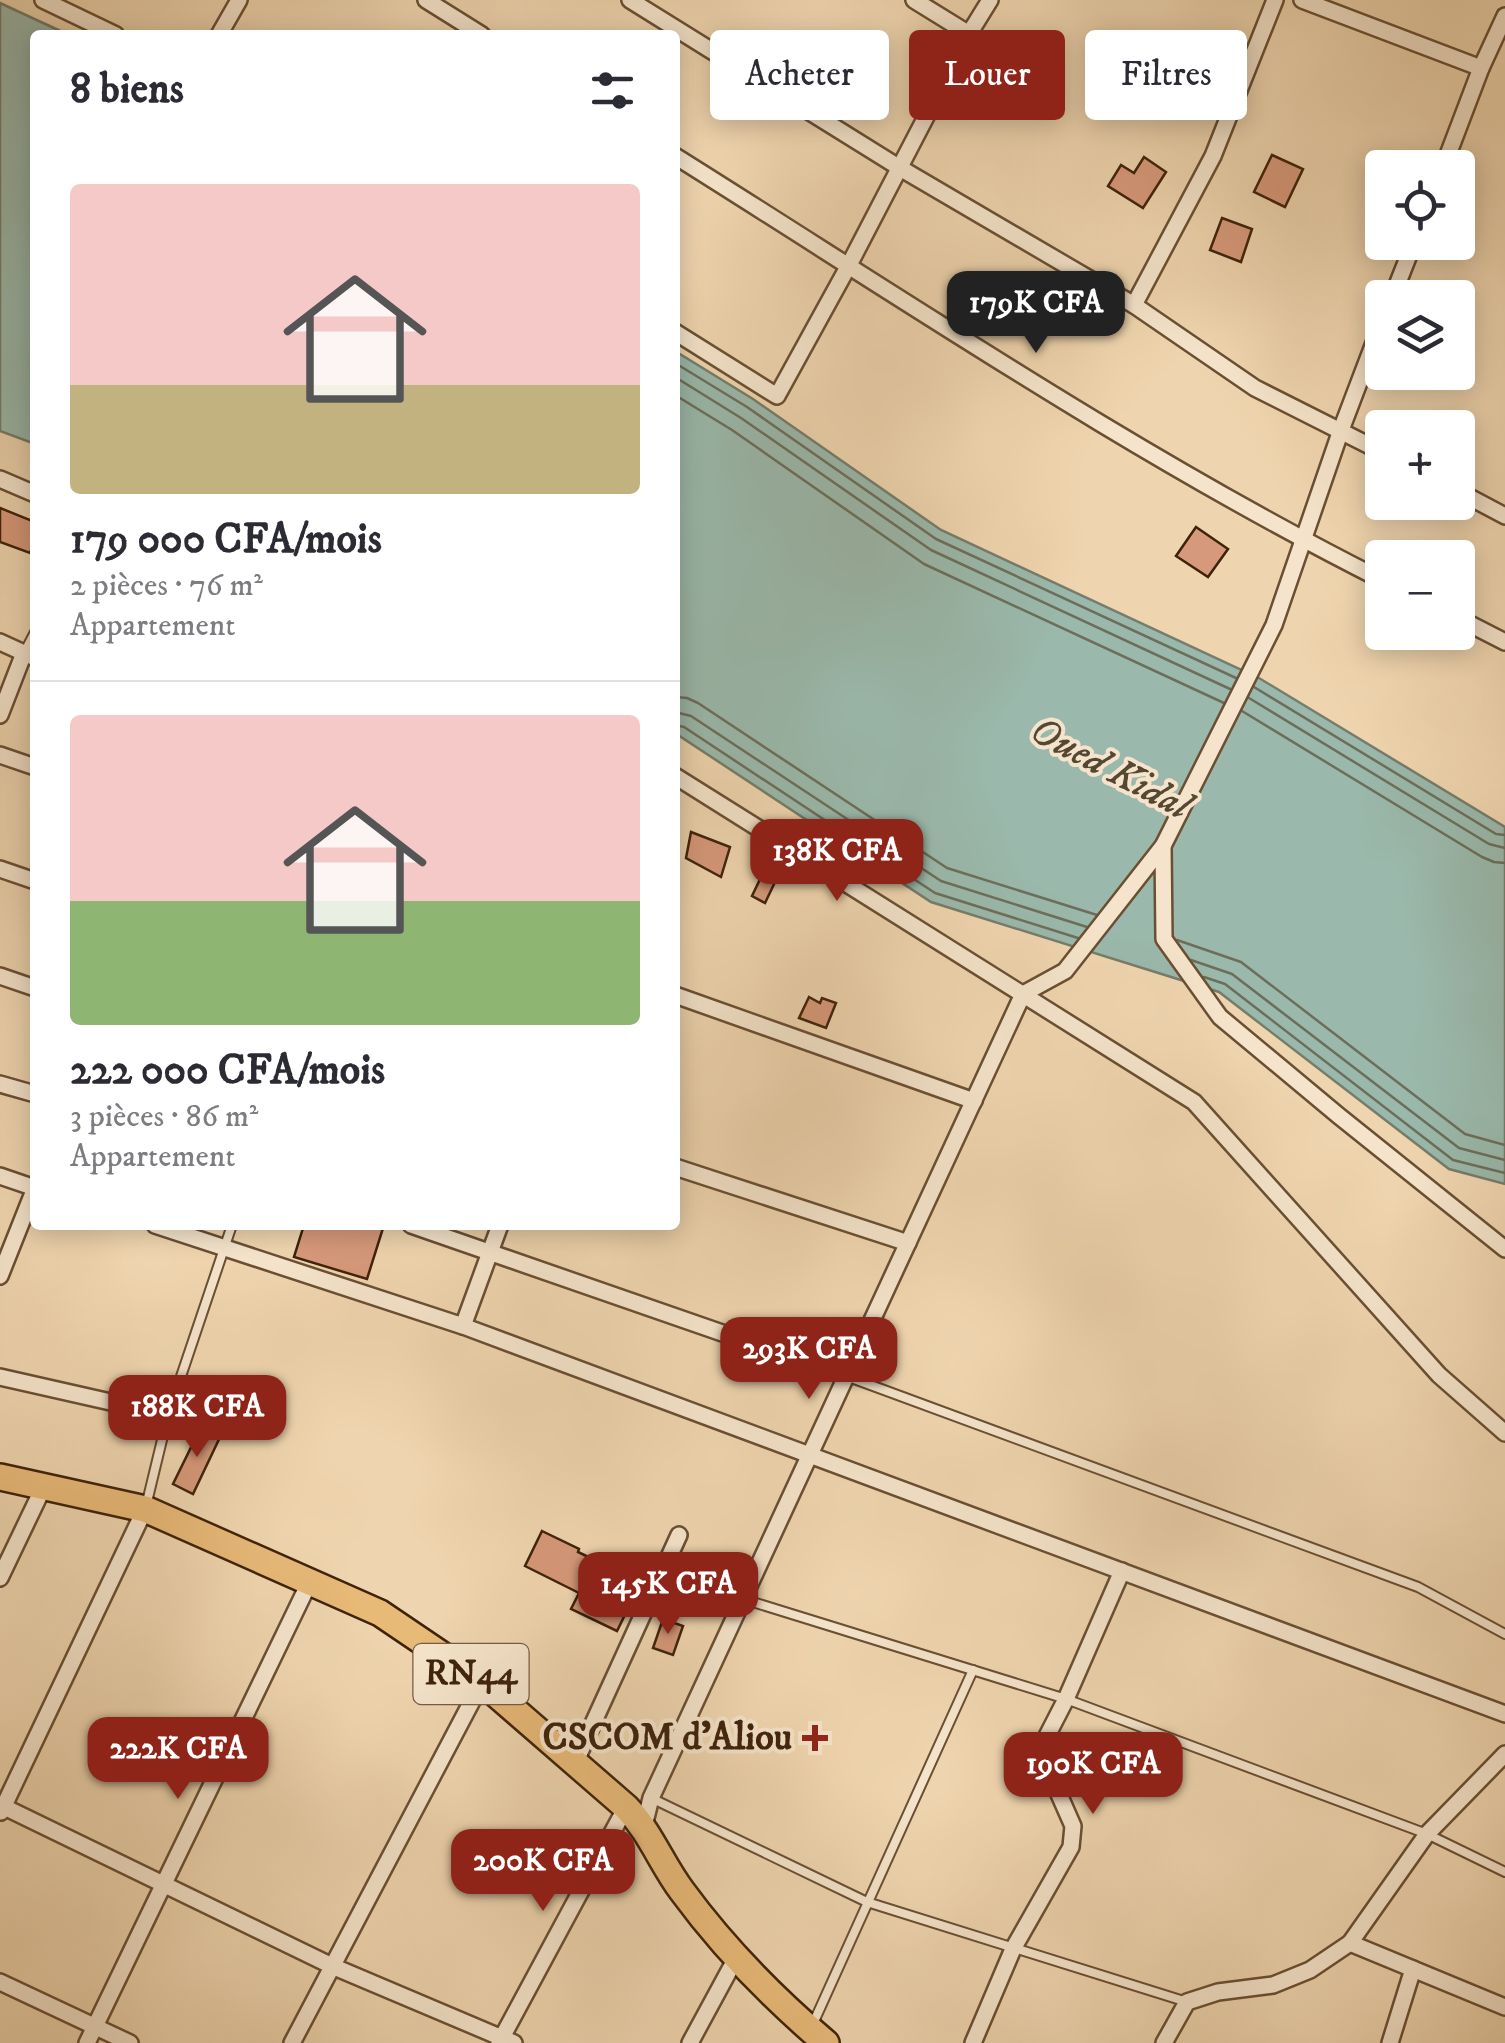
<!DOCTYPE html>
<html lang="fr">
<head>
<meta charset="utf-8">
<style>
	body { margin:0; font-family:"IM FELL DW Pica",serif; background:#f2f2f3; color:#2b2b33; height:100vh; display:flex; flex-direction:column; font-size:38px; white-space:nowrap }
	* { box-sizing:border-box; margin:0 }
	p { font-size:32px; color:#7c7c81 }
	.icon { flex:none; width:55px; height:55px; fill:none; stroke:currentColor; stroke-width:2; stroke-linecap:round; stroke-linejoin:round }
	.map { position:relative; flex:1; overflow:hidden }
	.sheet { position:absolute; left:30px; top:30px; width:650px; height:1200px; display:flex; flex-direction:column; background:#fff; border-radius:10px; box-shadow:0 5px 25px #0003 }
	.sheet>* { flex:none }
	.top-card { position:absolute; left:710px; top:30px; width:645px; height:90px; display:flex; gap:20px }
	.fabs { position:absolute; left:1365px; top:150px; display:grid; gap:20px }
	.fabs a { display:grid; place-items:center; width:110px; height:110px; border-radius:10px; background:#fff; box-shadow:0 5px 25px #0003; font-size:50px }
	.price { position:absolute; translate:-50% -85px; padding:0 22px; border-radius:20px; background:#8f2418; color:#fff; font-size:32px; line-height:65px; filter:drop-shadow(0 2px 5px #0008) }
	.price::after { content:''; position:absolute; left:50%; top:60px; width:30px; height:22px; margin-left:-15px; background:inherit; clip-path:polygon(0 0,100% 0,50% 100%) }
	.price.active { background:#222; color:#fff }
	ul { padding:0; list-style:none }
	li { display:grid; align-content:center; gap:20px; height:530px; padding:0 40px }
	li+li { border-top:2px solid #e1e1e2 }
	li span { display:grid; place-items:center; height:310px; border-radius:10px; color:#555 }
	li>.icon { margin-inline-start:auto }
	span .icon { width:180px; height:180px; fill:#fffc; stroke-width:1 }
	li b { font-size:42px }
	h2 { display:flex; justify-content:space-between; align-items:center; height:120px; padding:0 40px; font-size:42px }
	.chip { padding:0 35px; border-radius:10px; background:#fff; box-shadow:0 5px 25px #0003; font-size:35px; line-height:90px }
	.chip.active { background:#8f2418; color:#fff }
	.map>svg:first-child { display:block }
	.water { fill:#9ab9ac; stroke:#757d6b; stroke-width:2.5 }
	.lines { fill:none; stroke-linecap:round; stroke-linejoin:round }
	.shore { stroke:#6c6e5b; stroke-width:2.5 }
	.building { fill:#d7997b; stroke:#3e220a; stroke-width:2.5 }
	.lane-casing { stroke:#6a4f33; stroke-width:12 }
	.street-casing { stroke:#6a4f33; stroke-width:20 }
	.primary-casing { stroke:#3e220a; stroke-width:30 }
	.lane { stroke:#f5e4cb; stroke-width:8 }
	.street { stroke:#f5e4cb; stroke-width:15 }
	.primary { stroke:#e8ba78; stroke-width:25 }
	.poi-dot { fill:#8f2418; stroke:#f5e4cb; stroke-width:4 }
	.labels { text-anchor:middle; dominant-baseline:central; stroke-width:8; stroke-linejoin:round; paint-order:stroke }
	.shield { fill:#f5e4cb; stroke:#755c44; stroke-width:2.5 }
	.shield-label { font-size:35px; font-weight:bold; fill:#3e220a }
	.poi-label { font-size:38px; font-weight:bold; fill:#3e220a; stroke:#f5e4cb; text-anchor:end }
	.water-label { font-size:40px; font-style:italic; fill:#554832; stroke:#f5e4cb }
</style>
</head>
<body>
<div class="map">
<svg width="1505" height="2043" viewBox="0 0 1505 2043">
	<rect width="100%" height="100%" fill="#efd5af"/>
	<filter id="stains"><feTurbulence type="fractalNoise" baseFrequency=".002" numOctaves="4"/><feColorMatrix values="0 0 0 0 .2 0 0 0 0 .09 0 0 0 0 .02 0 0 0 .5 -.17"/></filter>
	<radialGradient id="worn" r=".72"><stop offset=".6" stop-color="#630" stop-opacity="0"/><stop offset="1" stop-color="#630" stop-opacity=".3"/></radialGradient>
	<!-- water -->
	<g class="water">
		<path d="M0,3l69,32h-34v409l-35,-13z"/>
		<path d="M675,351l78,48 188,131 318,148 246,149v357l-56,-15 -230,-177 -288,-90 -256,-169z"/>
	</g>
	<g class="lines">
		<!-- shore -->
		<g class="shore">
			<path d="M675,363l72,44 189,132 300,139"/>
			<path d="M675,377l66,41 190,132 299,139"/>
			<path d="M675,395l57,35 192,134 300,139"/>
			<path d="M1254,687l242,147 9,1"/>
			<path d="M675,697l12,1 11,5 249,165 150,47"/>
			<path d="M1249,698l240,146 16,4"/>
			<path d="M1242,711l240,146 12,5 11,1"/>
			<path d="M675,712l16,4 250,165 146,46"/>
			<path d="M675,725l9,2 251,166 143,45"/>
			<path d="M1177,940l64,22 224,172 40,11"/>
			<path d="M1191,960l41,14 227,174 46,12"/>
			<path d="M1204,977l21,7 228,176 52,13"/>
		</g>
	</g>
	<!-- building -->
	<g class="building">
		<path d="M1272,155l31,14 -18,38 -31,-15z"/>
		<path d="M1144,157l22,15 -23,36 -35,-22 13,-21 13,8z"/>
		<path d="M1222,218l30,11 -11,33 -31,-12z"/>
		<path d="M0,508l35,14v18l-5,13 -30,-11z"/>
		<path d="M1196,527l32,22 -20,28 -32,-21z"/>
		<path d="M691,832l39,15 -9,30 -35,-19z"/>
		<path d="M762,875l14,5 -11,23 -13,-7z"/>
		<path d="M809,997l11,6 2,-5 14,5 -10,25 -27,-10z"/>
		<path d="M304,1225h80l-17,54 -73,-22z"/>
		<path d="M202,1425l19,10 -28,59 -20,-10z"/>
		<path d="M542,1531l37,18 -1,3 63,30 -24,49 -46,-22 8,-16 -54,-27z"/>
		<path d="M663,1619l20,7 -10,29 -20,-7z"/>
	</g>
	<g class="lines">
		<!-- lane casing -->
		<g class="lane-casing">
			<g id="lane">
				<path d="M24,653l11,-21"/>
				<path d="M846,1376l572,211 87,47"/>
				<path d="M147,1502l21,-87 64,-190"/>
				<path d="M743,1599l323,100 361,135 78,38"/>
				<path d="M651,1798l216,104 320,100"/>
				<path d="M812,2026l161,-356"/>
			</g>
		</g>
		<!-- street casing -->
		<g class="street-casing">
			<g id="street">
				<path d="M43,0l73,35"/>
				<path d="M426,0l56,35"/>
				<path d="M630,0l270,168 234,137 121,83 127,64"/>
				<path d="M914,0l55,34"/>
				<path d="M1302,0l179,68"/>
				<path d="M219,35l20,-35"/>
				<path d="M675,156c233,146 462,301 707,424"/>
				<path d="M1443,168l38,-100 24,-52"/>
				<path d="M1392,298l22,-56"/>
				<path d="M1134,305l79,-149 62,-156"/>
				<path d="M675,332l102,64 72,-131 120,-231 21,-34"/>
				<path d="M0,479l35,15"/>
				<path d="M1458,491l47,25"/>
				<path d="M1458,618l47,24"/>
				<path d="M0,642l35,16"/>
				<path d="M0,715l24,-62"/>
				<path d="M0,755l35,12"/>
				<path d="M675,776l519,326 245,273 66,58"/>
				<path d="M1163,846l1,93 56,78 119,99 166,133"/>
				<path d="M0,869l35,12"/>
				<path d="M0,976l35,12"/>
				<path d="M675,995l299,106"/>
				<path d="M0,1084l35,10"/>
				<path d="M675,1167l233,76"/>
				<path d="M0,1176l35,12"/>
				<path d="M155,1225l308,101 1042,388"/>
				<path d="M411,1225l435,151"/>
				<path d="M0,1276l35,-88"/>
				<path d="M463,1326l37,-101"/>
				<path d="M0,1377l168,38"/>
				<path d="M0,1578l44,-92"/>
				<path d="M575,1763l104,-228"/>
				<path d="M0,1805l332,161 182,77"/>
				<path d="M1,1812l144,-303"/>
				<path d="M644,1826l7,-28 372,-804 42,-23 98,-125 111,-221 67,-195 41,-108"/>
				<path d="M1350,1943l155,64"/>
				<path d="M0,1982l130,61"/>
				<path d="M87,2043l223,-462"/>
				<path d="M292,2043l190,-361"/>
				<path d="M499,2043l127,-236"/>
				<path d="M690,2043l46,-85"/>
				<path d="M973,2043l40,-94 58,-102 2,-21 -30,-68 4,-22 19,-37 56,-128"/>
				<path d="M1164,2043l23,-41 31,-10 55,-7 37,-15 40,-27 77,-109 78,-80"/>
				<path d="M1390,2043l23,-74"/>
			</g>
		</g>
		<!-- primary casing -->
		<g class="primary-casing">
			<path id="primary" d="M0,1477l145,32 235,104 102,69 144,125c25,26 35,56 56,84 41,56 91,107 144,152"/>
		</g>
		<!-- lane -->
		<use href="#lane" class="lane"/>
		<!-- street -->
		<use href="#street" class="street"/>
		<!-- primary -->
		<use href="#primary" class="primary"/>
	</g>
	<!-- markers -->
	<path class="poi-dot" d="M810 1723h10v10h10v10h-10v10h-10v-10h-10v-10h10z"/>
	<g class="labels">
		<!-- shield labels -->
		<rect class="shield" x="413.5" y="1644" width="115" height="60" rx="8"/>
		<g class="shield-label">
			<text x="471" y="1674">RN44</text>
		</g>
		<!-- poi labels -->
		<g class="poi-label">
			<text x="792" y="1738">CSCOM d'Aliou</text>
		</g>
		<!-- water labels -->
		<g class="water-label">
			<text transform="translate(1110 769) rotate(28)">Oued Kidal</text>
		</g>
	</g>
	<rect width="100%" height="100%" filter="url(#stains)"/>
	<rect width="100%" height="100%" fill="url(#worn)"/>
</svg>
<div class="fabs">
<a><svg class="icon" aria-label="locate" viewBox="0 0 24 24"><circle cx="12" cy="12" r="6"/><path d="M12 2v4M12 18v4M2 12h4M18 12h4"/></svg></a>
<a><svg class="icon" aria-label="layers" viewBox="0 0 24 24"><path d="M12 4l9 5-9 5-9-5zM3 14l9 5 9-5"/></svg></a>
<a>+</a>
<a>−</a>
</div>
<b class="price active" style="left:1036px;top:356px">179K CFA</b>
<b class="price" style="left:837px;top:904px">138K CFA</b>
<b class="price" style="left:809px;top:1402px">293K CFA</b>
<b class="price" style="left:197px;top:1460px">188K CFA</b>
<b class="price" style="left:668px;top:1637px">145K CFA</b>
<b class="price" style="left:178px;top:1802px">222K CFA</b>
<b class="price" style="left:1093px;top:1817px">190K CFA</b>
<b class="price" style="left:543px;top:1914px">200K CFA</b>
<div class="top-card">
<a class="chip">Acheter</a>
<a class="chip active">Louer</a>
<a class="chip">Filtres</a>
</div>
<section class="sheet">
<h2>8 biens<svg class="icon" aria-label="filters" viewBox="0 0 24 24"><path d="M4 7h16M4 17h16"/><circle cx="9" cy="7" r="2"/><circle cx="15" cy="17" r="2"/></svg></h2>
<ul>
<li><span style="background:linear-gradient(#f6c9c9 65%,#c2b280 0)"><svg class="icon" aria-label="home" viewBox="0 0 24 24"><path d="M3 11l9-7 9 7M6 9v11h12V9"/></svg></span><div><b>179 000 CFA/mois</b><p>2 pièces · 76 m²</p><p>Appartement</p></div></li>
<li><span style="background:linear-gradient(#f6c9c9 60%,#8fb573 0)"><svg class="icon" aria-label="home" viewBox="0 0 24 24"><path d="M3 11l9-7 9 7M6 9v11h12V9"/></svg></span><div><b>222 000 CFA/mois</b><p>3 pièces · 86 m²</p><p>Appartement</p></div></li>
</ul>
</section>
</div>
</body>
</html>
